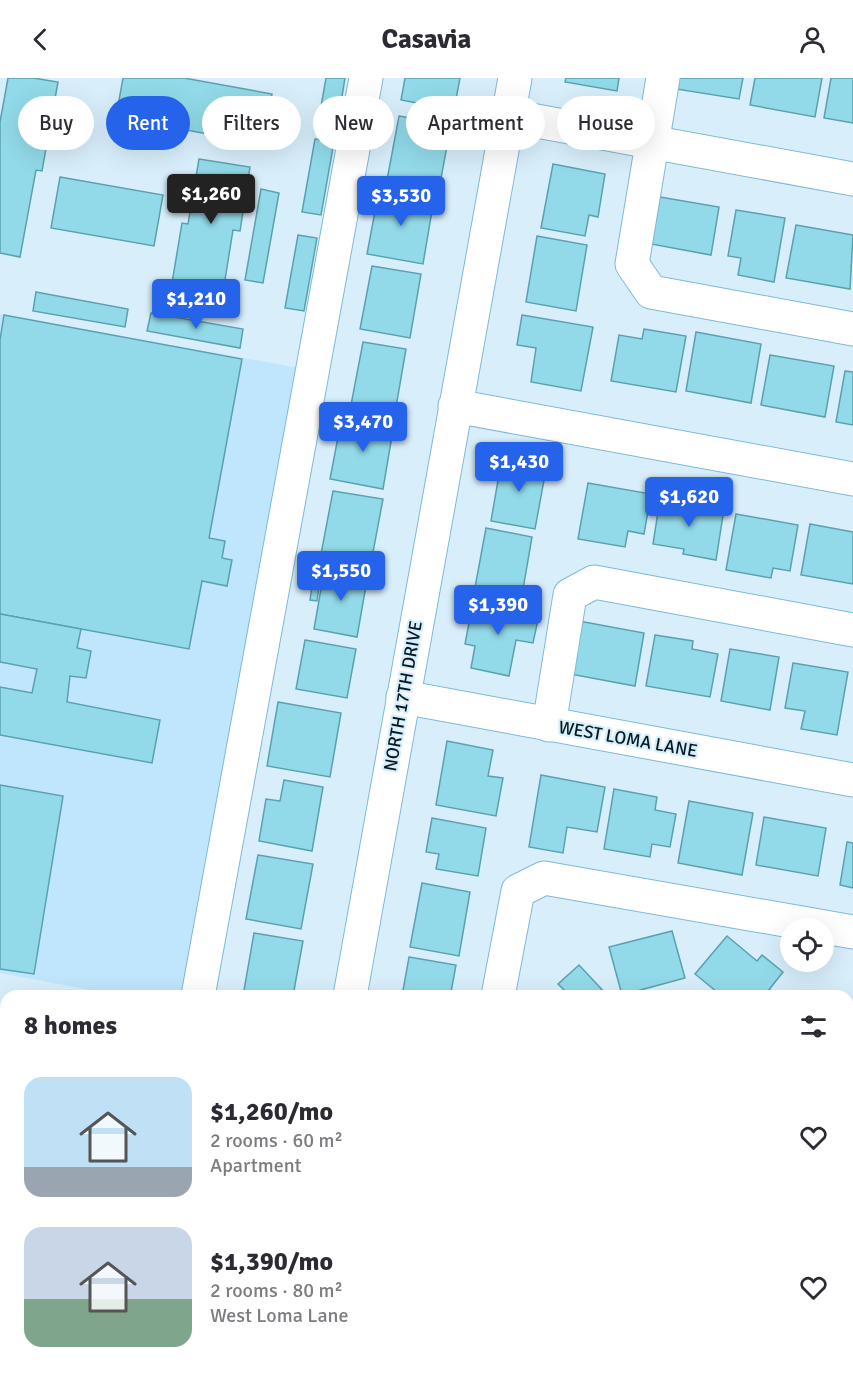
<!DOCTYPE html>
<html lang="en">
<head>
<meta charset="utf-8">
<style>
	body { margin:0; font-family:Signika,sans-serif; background:#f7f7f7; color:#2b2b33; height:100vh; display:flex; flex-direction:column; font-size:22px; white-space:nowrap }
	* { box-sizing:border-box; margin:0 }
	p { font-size:20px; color:#7c7c81 }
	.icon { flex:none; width:33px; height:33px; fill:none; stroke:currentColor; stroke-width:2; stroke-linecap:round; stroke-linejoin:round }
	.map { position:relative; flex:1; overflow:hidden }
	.details { position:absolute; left:0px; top:912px; width:854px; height:384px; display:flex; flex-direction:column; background:#fff; border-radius:18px 18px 0 0; box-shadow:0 6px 24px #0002 }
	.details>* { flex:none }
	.banner { position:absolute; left:18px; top:18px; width:818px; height:54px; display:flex; gap:12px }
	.tools { position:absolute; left:780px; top:840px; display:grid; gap:12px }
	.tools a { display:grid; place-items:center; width:54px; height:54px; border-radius:50%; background:#fff; box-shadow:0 6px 24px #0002; font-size:30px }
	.price { position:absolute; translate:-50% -51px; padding:0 14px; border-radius:6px; background:#2563eb; color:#fff; font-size:20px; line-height:39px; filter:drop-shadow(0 2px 3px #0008) }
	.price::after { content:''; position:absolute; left:50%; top:36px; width:18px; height:14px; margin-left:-9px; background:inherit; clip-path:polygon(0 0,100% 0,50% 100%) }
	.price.on { background:#222; color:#fff }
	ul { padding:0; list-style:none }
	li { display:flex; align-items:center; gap:18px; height:150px; padding:0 24px }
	li span { display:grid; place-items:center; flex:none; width:168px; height:120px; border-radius:18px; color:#555 }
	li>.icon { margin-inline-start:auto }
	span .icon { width:72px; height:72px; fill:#fffc; stroke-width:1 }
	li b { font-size:26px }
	h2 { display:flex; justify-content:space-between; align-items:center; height:72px; padding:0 24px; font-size:26px }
	.pill { padding:0 21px; border-radius:27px; background:#fff; box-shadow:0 6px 24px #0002; font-size:21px; line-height:54px }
	.pill.on { background:#2563eb; color:#fff }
	header { display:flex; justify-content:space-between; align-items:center; height:78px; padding:0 24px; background:#fff; font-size:27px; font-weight:700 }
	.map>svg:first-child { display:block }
	.built { fill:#bfe6fc }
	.building { fill:#92dae9; stroke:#5aa1b0; stroke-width:1.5 }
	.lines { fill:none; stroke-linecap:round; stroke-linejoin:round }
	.minor-casing { stroke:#7eb9d8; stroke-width:35 }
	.major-casing { stroke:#9c7860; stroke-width:35 }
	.minor { stroke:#fff; stroke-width:33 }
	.major { stroke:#f5cdb3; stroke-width:33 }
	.labels { text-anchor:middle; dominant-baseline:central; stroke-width:4.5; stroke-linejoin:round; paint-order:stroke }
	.street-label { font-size:18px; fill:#021823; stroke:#d8effb }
</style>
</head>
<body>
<header><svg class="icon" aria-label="back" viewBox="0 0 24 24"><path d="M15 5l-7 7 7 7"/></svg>Casavia<svg class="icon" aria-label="person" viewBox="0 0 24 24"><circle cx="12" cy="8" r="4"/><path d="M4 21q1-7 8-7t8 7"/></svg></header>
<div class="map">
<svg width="853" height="1296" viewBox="0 0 853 1296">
	<rect width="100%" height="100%" fill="#d8effb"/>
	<!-- built -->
	<g class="built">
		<path d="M0,236l299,54 -116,628h-60l-123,-23z"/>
		<path d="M94,1290h374l-1,6h-374z"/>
	</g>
	<!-- building -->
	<g class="building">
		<path d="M8,0h25l25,4 -16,89 -6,-1 -16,87 -20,-4v-131z"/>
		<path d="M123,0h61l88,16 -10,50 -146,-27z"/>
		<path d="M326,0h19l-6,37 -19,-3z"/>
		<path d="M405,0h55l-6,32 -53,-10z"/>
		<path d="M566,0h53l-2,13 -52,-9z"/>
		<path d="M678,0h65l-4,21 -63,-10z"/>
		<path d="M755,0h67l-7,39 -65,-12z"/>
		<path d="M831,0h22v45l-29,-5z"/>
		<path d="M399,38l52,9 -12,64 -52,-9z"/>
		<path d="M315,61l19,3 -13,73 -19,-3z"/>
		<path d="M199,81l51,8 -10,64 -7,-1 -10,62 -51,-9 10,-60 6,1z"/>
		<path d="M553,86l52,10 -7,43 -9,-2 -4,21 -44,-8z"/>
		<path d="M60,99l103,18 -9,51 -103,-18z"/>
		<path d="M261,111l18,4 -16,90 -18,-3z"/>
		<path d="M379,112l55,9 -11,65 -56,-10z"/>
		<path d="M660,119l59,10 -8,48 -60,-11z"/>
		<path d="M736,132l49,8 -11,64 -36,-7 3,-17 -13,-2z"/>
		<path d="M796,147l57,10 -3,54 -64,-11z"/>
		<path d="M298,157l19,3 -13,73 -19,-3z"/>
		<path d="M537,158l50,9 -11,66 -50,-9z"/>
		<path d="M372,188l49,8 -11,64 -50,-9z"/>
		<path d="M36,214l92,17 -3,18 -92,-16z"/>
		<path d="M151,235l92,16 -3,19 -93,-17z"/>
		<path d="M4,237l238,44 -33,179 16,3 -3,17 10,2 -5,26 -25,-5 -13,68 -189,-35v-274z"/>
		<path d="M522,237l71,12 -12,64 -50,-9 5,-34 -19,-3z"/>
		<path d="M644,251l42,7 -10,56 -65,-11 8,-46 23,4z"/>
		<path d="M696,254l65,12 -10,59 -65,-12z"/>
		<path d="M363,264l43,7 -11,64 -44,-8z"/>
		<path d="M770,277l64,11 -9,51 -64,-12z"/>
		<path d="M845,293l8,1v53l-17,-3z"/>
		<path d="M350,339l44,7 -11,65 -53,-10 9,-47 8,2z"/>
		<path d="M502,379l45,7 -12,65 -44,-8z"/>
		<path d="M588,405l63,11 -7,40 -16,-3 -3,16 -47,-8z"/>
		<path d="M333,413l50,8 -12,64 -50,-9z"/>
		<path d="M660,421l64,10 -8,51 -33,-6 1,-5 -31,-5z"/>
		<path d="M736,436l62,11 -8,46 -17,-3 -2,10 -45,-8z"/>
		<path d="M810,446l43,8v52l-52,-9z"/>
		<path d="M486,450l46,9 -11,64 -47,-8z"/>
		<path d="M325,488l43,8 -11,63 -43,-8z"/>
		<path d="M313,501l7,1 -3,21 -7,-1z"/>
		<path d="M473,524l66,13 -6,28 -17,-3 -7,36 -38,-8 4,-22 -10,-2z"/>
		<path d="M0,536l81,15 -4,19 14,3 -5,27 -16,-2 -3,26 93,18 -8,43 -152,-28v-48l32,6 5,-24 -37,-7z"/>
		<path d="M579,543l65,12 -9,53 -65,-12z"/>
		<path d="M655,557l38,6 -1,8 26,5 -8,43 -64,-11z"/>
		<path d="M305,562l51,9 -9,49 -51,-9z"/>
		<path d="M730,571l49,8 -9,53 -49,-9z"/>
		<path d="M793,585l55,9 -11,63 -36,-6 4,-18 -20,-3z"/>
		<path d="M278,624l63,11 -11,64 -63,-11z"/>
		<path d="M447,663l46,9 -5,26 15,2 -7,38 -60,-11z"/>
		<path d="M541,697l64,12 -8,45 -30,-5 -4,26 -34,-6z"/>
		<path d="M284,702l39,7 -11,64 -53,-10 7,-42 14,2z"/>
		<path d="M0,707l63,11 -29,178 -34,-5z"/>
		<path d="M614,711l43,8 -2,13 21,4 -6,33 -18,-3 -2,13 -46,-8z"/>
		<path d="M689,723l64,12 -11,62 -64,-12z"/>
		<path d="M764,739l62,11 -8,48 -62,-11z"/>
		<path d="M432,740l54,10 -8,48 -42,-7 3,-15 -13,-2z"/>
		<path d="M847,764l6,1v45l-13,-3z"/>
		<path d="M258,777l55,9 -12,65 -55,-10z"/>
		<path d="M422,805l48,9 -11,64 -49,-9z"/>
		<path d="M672,853l13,47 -63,17 -13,-48z"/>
		<path d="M254,855l49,8 -10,55h-50z"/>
		<path d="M727,858l30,25 5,-6 21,17 -19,24h-42l-27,-22z"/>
		<path d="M409,879l47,8 -5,27 7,1v3h-56z"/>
		<path d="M579,887l29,31h-51l7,-6 -6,-6z"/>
		<path d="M0,1028l6,1v71l-6,-1z"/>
		<path d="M143,1290h22l-1,6h-22z"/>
		<path d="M205,1290h183l8,1 -1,5h-191z"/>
		<path d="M437,1290h22l-1,6 -22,-1z"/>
		<path d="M548,1290h20l16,3v3h-38z"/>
		<path d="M710,1290h40l-1,6z"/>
	</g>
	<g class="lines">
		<!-- minor casing -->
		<g class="minor-casing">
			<g id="minor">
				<path d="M663,0l-31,186 19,28 202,37"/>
				<path d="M509,38l344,63"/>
				<path d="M455,328l398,73"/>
				<path d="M403,619l450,83"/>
				<path d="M549,647l21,-130 24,-13 259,48"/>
				<path d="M198,918l168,-918"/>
				<path d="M350,918l165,-918"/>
				<path d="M498,918l20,-105 26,-13 309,54"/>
				<path d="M848,1061l5,1"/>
				<path d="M474,1296l1,-6"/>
				<path d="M642,1296l1,-6"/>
				<path d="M812,1296l1,-6"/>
			</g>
		</g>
		<!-- major casing -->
		<g class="major-casing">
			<g id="major">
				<path d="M0,953l6,1"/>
				<path d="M848,1120l5,1"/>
			</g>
		</g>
		<!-- minor -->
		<use href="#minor" class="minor"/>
		<!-- major -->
		<use href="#major" class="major"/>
	</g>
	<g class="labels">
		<!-- street labels -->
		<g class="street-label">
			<text transform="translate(403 618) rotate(-80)">NORTH 17TH DRIVE</text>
			<text transform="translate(628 661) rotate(10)">WEST LOMA LANE</text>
		</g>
	</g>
</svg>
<div class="tools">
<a><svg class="icon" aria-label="locate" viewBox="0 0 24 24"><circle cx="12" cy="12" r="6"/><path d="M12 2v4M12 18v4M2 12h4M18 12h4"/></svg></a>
</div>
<b class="price on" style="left:211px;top:147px">$1,260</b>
<b class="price" style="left:401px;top:149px">$3,530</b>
<b class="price" style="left:196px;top:252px">$1,210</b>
<b class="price" style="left:363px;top:375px">$3,470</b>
<b class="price" style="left:519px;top:415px">$1,430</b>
<b class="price" style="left:689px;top:450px">$1,620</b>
<b class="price" style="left:341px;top:524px">$1,550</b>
<b class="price" style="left:498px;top:558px">$1,390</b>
<div class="banner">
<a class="pill">Buy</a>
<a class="pill on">Rent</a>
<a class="pill">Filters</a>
<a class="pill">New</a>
<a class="pill">Apartment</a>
<a class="pill">House</a>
</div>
<section class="details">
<h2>8 homes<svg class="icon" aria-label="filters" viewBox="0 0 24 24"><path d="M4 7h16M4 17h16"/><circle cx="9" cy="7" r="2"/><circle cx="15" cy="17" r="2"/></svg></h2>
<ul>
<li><span style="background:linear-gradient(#bfe0f5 75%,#9aa5b1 0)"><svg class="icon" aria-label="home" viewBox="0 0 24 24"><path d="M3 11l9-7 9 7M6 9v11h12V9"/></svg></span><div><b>$1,260/mo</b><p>2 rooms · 60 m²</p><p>Apartment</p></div><svg class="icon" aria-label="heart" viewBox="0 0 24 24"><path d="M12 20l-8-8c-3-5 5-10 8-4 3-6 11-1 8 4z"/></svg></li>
<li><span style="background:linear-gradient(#c9d6e8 60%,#7fa58c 0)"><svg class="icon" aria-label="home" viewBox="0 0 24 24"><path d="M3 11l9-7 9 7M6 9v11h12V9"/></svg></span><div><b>$1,390/mo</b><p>2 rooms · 80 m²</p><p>West Loma Lane</p></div><svg class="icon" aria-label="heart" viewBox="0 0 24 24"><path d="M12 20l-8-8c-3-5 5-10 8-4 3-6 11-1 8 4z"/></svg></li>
</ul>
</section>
</div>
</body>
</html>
